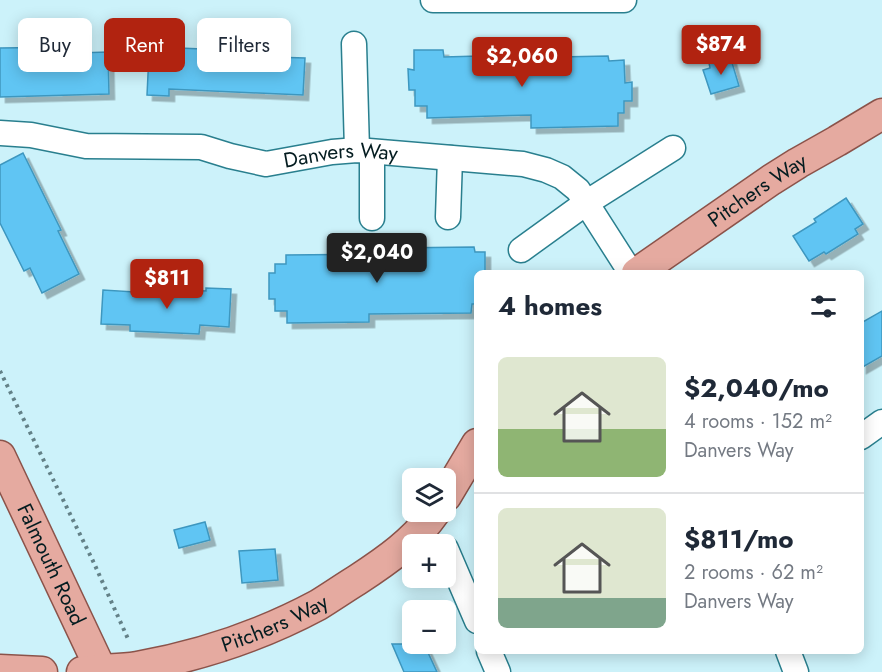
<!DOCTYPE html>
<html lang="en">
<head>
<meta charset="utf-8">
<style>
	body { margin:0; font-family:Jost,sans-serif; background:#f6f6f7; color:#1f2937; height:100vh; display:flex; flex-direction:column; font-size:22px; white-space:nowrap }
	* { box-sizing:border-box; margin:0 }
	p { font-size:20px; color:#747a83 }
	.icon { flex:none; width:33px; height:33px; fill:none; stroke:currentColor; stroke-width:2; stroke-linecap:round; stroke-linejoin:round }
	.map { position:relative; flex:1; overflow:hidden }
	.drawer { position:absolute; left:474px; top:270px; width:390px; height:384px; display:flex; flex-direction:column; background:#fff; border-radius:9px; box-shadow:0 3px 15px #0003 }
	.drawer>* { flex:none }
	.banner { position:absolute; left:18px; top:18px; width:366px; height:54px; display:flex; gap:12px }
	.fabs { position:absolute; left:402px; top:468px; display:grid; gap:12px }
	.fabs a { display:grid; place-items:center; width:54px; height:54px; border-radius:9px; background:#fff; box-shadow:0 3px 15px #0003; font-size:30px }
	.price { position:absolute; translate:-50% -51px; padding:0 14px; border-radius:6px; background:#b12310; color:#fff; font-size:20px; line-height:39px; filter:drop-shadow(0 2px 3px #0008) }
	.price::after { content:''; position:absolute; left:50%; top:36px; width:18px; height:14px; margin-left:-9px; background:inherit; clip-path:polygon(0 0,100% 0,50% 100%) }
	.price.current { background:#222; color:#fff }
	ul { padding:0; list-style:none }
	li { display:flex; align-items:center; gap:18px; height:150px; padding:0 24px }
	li+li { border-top:2px solid #e0e1e3 }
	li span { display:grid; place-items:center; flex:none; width:168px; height:120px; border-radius:9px; color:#555 }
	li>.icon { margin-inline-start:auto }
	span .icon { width:72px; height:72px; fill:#fffc; stroke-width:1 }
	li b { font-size:26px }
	h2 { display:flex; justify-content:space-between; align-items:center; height:72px; padding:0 24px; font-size:26px }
	.chip { padding:0 21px; border-radius:9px; background:#fff; box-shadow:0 3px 15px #0003; font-size:21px; line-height:54px }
	.chip.current { background:#b12310; color:#fff }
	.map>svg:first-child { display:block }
	.building { fill:#61c5f3; stroke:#3e97bf; stroke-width:1.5; filter:url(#shadow) }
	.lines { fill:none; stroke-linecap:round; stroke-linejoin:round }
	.minor-casing { stroke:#297f8e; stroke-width:27 }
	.major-casing { stroke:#8b534a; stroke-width:33 }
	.path { stroke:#638187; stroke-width:4; stroke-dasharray:3 4.5; stroke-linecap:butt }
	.minor { stroke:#fff; stroke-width:24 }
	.major { stroke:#e5aaa0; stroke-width:30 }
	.labels { text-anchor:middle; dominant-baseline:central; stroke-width:5; stroke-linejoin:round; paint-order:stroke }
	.street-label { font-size:21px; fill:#041c20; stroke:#f7f7f7 }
</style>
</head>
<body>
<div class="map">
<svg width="882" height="672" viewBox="0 0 882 672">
	<defs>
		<filter id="shadow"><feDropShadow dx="5.5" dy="5.5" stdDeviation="0" flood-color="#0004"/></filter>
	</defs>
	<rect width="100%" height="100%" fill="#ccf2fa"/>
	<!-- building -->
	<g class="building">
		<path d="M76,47v6l32,-1 1,42 -109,3v-49z"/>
		<path d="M179,48l93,4v5l33,1 -2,37 -134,-6v7l-22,-1 2,-41 30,1z"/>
		<path d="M414,50h29l1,7 35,-1 1,-4 27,-1v7l101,-2 1,5 15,-1 1,23 7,-1v19h-8v12h-6v13l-87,2v-13l-104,3v-12h-12v-16h-6l-1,-21 6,1z"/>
		<path d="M730,56l9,30 -28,8 -8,-24 7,-2 -1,-5z"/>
		<path d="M23,153l38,77 -3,1 21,43 -37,19 -12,-25 -6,3 -24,-48v-58z"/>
		<path d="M846,198l17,26 -8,5 3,5 -32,20 -2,-2 -15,9 -16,-25 23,-14 -2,-3z"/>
		<path d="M474,247l1,5h10v21h-8v31h-5l-1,9 -102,1v8l-82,1v-12h-12v-12h-6v-26h6v-9h11v-9l105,-1v-6z"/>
		<path d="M151,288l55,3v-3l25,1 -2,38 -29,-2 -1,9 -69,-3v-6l-29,-1 2,-34 48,3z"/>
		<path d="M882,311v45l-21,12v-45z"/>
		<path d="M205,522l5,18 -31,8 -5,-18z"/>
		<path d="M275,549l3,31 -36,3 -3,-32z"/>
		<path d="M392,644h32l13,28h-33z"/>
	</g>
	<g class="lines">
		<!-- minor casing -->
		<g class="minor-casing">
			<g id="minor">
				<path d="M433,0h191"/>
				<path d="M354,44l3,106"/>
				<path id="s1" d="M0,133l31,2 55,11 115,1 29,9 36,8 66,-12 25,-2 166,14 23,6 16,7 16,13 53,83"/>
				<path d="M372,152v66"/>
				<path d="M448,217l2,-59"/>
				<path d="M521,250l65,-47 87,-55"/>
				<path d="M861,437l21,-15"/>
				<path d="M446,549l31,72"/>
				<path d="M489,651l9,21"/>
				<path d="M788,651l8,21"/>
			</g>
		</g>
		<!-- major casing -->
		<g class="major-casing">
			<g id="major">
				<path id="s2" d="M637,273l134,-93 27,-17 39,-22 45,-27"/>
				<path id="s3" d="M0,456l102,216"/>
				<path d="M446,496l31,-52"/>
				<path d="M0,670l42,2"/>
				<path id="s4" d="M82,672c18,-3 36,-2 55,-5 62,-11 125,-32 181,-62 13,-8 26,-17 39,-25 29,-19 58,-39 78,-68"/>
			</g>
		</g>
		<!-- path -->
		<path class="path" d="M0,371l93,190 36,80"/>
		<!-- minor -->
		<use href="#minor" class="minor"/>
		<!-- major -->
		<use href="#major" class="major"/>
	</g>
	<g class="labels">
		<!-- street labels -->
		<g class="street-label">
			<text stroke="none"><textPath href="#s1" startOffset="345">Danvers Way</textPath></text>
			<text stroke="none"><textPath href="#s2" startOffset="146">Pitchers Way</textPath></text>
			<text stroke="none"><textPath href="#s3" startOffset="120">Falmouth Road</textPath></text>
			<text stroke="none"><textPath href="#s4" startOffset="200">Pitchers Way</textPath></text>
		</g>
	</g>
</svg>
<div class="fabs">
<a><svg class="icon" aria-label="layers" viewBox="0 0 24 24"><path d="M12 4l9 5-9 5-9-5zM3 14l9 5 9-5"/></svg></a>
<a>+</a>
<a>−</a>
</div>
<b class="price" style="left:721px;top:76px">$874</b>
<b class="price" style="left:522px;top:88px">$2,060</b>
<b class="price current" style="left:377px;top:284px">$2,040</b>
<b class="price" style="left:167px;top:310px">$811</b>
<div class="banner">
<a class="chip">Buy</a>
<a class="chip current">Rent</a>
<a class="chip">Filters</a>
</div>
<section class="drawer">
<h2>4 homes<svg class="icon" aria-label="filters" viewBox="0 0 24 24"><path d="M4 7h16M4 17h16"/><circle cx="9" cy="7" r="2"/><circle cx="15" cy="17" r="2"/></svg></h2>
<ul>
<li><span style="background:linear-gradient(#dfe7d0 60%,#8fb573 0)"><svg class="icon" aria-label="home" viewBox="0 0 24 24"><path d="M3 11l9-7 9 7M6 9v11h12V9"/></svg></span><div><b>$2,040/mo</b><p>4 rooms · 152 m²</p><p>Danvers Way</p></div></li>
<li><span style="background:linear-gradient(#dfe7d0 75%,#7fa58c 0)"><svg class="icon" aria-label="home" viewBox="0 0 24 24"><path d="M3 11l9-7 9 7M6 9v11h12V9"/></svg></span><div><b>$811/mo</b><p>2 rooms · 62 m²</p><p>Danvers Way</p></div></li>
</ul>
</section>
</div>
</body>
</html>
